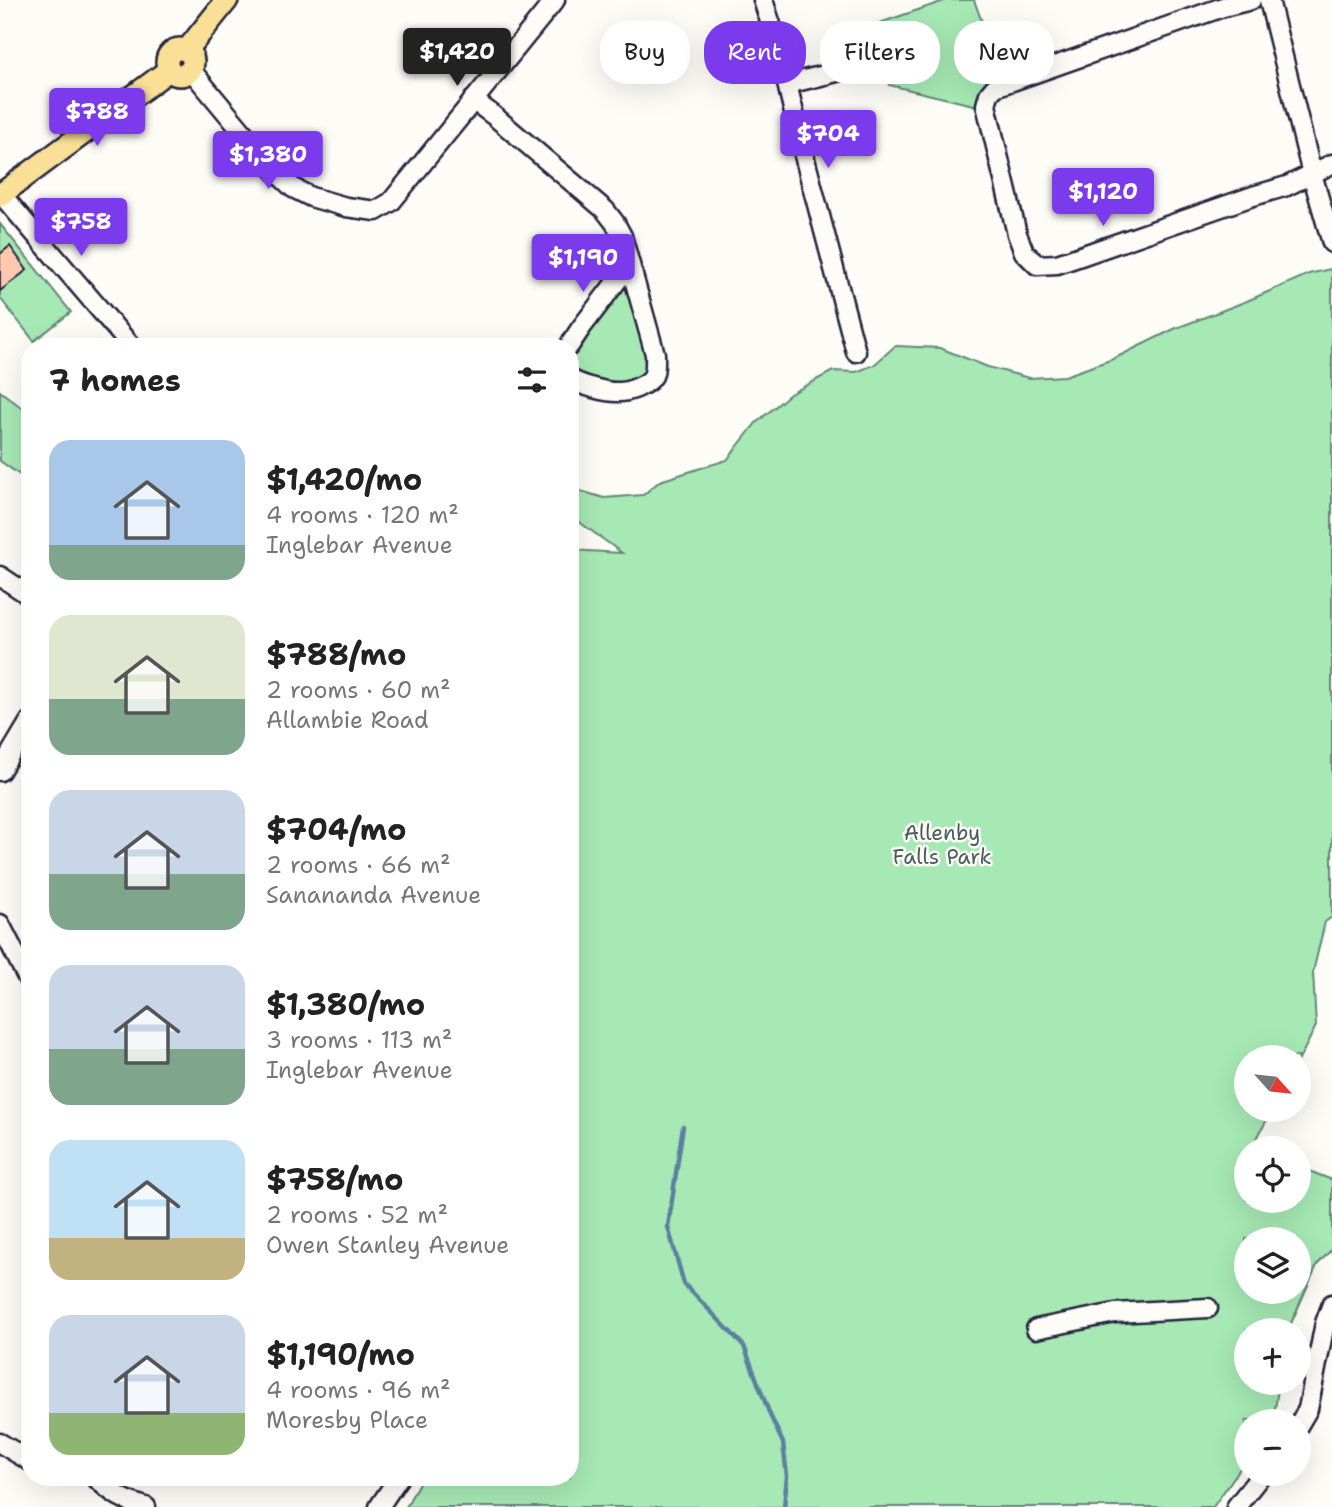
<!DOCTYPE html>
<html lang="en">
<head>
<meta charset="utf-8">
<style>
	body { margin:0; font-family:"Shantell Sans",sans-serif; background:#f2f2f2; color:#222; height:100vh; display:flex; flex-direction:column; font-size:26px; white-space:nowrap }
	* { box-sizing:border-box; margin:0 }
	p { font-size:23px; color:#767676 }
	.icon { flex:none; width:38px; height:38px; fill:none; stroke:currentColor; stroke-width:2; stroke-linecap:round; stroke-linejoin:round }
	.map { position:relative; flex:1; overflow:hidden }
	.details { position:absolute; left:21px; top:338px; width:558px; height:1148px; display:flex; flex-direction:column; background:#fff; border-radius:28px; box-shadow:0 7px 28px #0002 }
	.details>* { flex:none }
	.hud { position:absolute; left:600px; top:21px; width:626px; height:63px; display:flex; gap:14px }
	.needle { width:46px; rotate:117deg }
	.buttons { position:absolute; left:1234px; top:1045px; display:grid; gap:14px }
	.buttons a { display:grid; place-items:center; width:77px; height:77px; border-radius:50%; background:#fff; box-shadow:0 7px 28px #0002; font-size:35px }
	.price { position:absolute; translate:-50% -60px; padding:0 16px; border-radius:7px; background:#7c3aed; color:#fff; font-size:23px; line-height:46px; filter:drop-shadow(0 2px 4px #0008) }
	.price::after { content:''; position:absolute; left:50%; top:42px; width:21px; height:16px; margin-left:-10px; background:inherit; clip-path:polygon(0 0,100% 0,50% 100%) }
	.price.active { background:#222; color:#fff }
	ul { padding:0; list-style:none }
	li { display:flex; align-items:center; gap:21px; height:175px; padding:0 28px }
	li span { display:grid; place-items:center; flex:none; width:196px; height:140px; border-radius:21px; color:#555 }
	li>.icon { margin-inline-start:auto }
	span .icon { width:84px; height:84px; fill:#fffc; stroke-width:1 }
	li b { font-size:30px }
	h2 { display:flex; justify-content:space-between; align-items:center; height:84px; padding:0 28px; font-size:30px }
	.tag { padding:0 24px; border-radius:28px; background:#fff; box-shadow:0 7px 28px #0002; font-size:24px; line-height:63px }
	.tag.active { background:#7c3aed; color:#fff }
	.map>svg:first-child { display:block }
	.green { fill:#a6e9b4; stroke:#648678; stroke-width:2; fill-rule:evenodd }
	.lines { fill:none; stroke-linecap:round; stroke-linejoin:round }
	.stream { stroke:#5c81a0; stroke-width:4.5 }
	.building { fill:#ffc9b1; stroke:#22223b; stroke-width:2 }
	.minor-casing { stroke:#22223b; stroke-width:23 }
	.major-casing { stroke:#22223b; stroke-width:26 }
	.minor { stroke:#fdfcf7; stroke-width:18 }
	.major { stroke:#fadf96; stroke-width:21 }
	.labels { text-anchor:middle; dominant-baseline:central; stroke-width:5; stroke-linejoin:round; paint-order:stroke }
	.park-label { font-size:21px; fill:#4a5e5f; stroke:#fdfcf7 }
</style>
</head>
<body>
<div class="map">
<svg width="1332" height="1507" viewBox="0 0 1332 1507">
	<rect width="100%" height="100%" fill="#fdfcf7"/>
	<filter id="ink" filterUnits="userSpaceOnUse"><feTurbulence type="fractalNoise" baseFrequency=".0143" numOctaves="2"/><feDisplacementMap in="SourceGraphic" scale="14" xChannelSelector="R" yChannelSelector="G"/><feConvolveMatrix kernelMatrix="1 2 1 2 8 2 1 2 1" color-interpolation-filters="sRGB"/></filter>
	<g filter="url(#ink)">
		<!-- green -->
		<g class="green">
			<path d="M947,0h27l24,66 7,9 -23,32 -93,-22 -15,-60z"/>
			<path d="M0,224l71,88 -37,29 -34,-43z"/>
			<path d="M1330,269l2,2v646l-7,5 -12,50 3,54 -17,34 -1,-3h-52v53h26l-20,38h-6v52h52l1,-33 33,13v69l-15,16 -29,65h-42v52l33,1 -6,38h-27v39l-33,47h-807l16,-30h148l1,-927 51,3 -40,-29 -11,-10v-26l33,10 39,-3 17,-14 67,-21 29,-37 34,-29 43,-23 23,1 18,-7 21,-19 45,2 48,19 41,11 36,-2 48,-17 61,-30 73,-28 62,-27zM1246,1239h52v53h-52z"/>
			<path d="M625,287l5,1 18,69v14c-22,20 -53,13 -77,1l-1,-17z"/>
			<path d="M0,391l30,23v68l-30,-21z"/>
		</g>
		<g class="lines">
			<!-- stream -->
			<path class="stream" d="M683,1126l-15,101 16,57 60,62 26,69 13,28 4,33 -3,31"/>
		</g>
		<!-- building -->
		<path class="building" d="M10,246l17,24 -27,21v-37z"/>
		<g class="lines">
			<!-- minor casing -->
			<g class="minor-casing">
				<g id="minor">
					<path d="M763,0l15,46 27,113 51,193"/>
					<path d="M1251,0l-28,7 -228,80 -6,7 -3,11 31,129 7,18 13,13 20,-1 18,-6 178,-62 34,-10 45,-22"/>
					<path d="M1269,0l43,174 20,69"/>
					<path d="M191,70l85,102 17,16 18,9 35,10 30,4 15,-9 164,-202"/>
					<path d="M786,80l14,1 86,-21"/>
					<path d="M473,100l20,15 112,95 10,13 7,13 33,118c0,7 1,15 -2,22 -5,9 -24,16 -34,16 -12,1 -39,-7 -49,-13"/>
					<path d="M1,194l130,152"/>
					<path d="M569,346l12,-18 48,-63"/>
					<path d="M0,576l30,20"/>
					<path d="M0,771l30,-50"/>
					<path d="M0,924l30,59"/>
					<path d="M1036,1329l79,-16 93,-5"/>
					<path d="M1298,1426l10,-17 17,-86 7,-19"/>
					<path d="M0,1443l30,18"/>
					<path d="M95,1477c16,16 29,24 51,30"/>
					<path d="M379,1507l20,-30"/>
					<path d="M1236,1507l26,-33"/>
				</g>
			</g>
			<!-- major casing -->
			<g class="major-casing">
				<g id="major">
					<circle cx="180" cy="62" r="13"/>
					<path d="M187,50l40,-50"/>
					<path d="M0,195l169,-125"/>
				</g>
			</g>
			<!-- minor -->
			<use href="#minor" class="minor"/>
			<!-- major -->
			<use href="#major" class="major"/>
		</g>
	</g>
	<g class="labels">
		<!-- park labels -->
		<g class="park-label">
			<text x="942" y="833">Allenby<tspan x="942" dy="24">Falls Park</tspan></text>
		</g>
	</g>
</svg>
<div class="buttons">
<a><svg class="needle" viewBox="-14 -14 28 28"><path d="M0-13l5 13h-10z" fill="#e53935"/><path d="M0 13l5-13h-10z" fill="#767676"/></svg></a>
<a><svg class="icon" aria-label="locate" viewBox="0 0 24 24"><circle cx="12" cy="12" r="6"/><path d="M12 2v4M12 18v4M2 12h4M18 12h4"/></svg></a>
<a><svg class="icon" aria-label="layers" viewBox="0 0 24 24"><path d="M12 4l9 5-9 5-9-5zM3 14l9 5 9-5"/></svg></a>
<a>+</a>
<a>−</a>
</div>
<b class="price active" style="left:457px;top:88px">$1,420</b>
<b class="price" style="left:97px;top:148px">$788</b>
<b class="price" style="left:828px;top:170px">$704</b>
<b class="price" style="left:268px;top:191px">$1,380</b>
<b class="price" style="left:1103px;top:228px">$1,120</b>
<b class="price" style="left:81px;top:258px">$758</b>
<b class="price" style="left:583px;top:294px">$1,190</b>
<div class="hud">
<a class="tag">Buy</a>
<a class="tag active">Rent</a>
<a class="tag">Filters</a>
<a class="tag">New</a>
</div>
<section class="details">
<h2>7 homes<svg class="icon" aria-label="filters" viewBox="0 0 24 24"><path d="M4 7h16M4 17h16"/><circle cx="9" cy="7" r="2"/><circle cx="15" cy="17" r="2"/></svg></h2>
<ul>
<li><span style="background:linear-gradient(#a9c7e8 75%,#7fa58c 0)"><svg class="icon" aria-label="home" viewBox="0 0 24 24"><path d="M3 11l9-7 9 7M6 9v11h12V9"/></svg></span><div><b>$1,420/mo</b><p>4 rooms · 120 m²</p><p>Inglebar Avenue</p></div></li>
<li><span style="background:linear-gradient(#dfe7d0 60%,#7fa58c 0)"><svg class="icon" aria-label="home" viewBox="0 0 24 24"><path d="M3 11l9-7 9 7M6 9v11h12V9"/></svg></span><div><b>$788/mo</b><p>2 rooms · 60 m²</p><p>Allambie Road</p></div></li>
<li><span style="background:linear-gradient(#c9d6e8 60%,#7fa58c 0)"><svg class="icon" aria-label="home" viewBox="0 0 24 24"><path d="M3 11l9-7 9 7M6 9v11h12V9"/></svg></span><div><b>$704/mo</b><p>2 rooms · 66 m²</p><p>Sanananda Avenue</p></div></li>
<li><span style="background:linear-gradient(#c9d6e8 60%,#7fa58c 0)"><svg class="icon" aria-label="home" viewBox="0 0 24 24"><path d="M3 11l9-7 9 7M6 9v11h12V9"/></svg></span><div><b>$1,380/mo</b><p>3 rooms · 113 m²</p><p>Inglebar Avenue</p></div></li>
<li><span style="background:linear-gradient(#bfe0f5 70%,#c2b280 0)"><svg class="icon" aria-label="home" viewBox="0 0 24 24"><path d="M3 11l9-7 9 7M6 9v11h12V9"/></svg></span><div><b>$758/mo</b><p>2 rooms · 52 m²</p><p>Owen Stanley Avenue</p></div></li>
<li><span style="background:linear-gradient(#c9d6e8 70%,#8fb573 0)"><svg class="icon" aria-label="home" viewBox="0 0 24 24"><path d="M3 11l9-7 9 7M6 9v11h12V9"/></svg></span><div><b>$1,190/mo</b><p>4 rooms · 96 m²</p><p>Moresby Place</p></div></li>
</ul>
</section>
</div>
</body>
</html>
